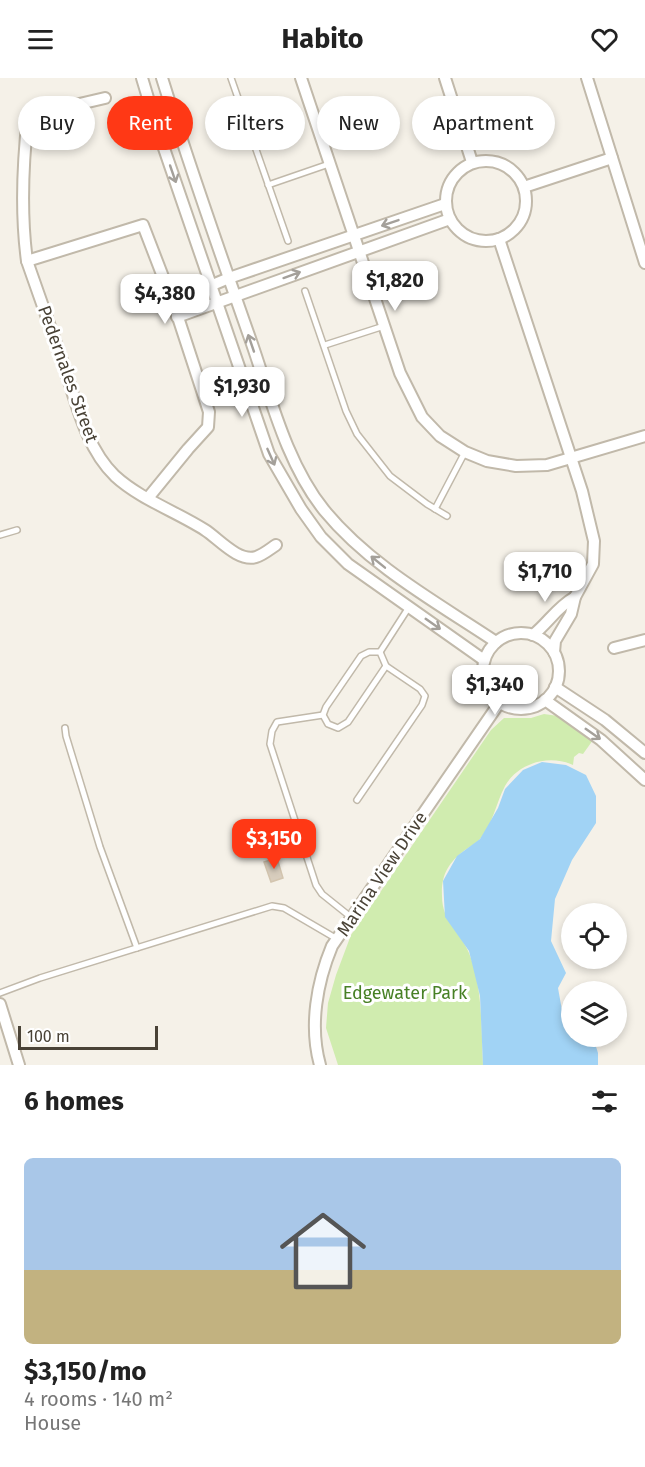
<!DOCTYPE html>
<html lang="en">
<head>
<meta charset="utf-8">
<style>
	body { margin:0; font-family:"Fira Sans",sans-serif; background:#f6f6f6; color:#222; height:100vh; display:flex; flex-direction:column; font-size:22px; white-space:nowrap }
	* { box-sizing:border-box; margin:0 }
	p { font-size:20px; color:#767676 }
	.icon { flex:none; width:33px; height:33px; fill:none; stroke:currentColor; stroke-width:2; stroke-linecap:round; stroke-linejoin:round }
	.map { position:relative; height:987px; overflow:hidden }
	.details { display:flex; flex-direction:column; background:#fff; flex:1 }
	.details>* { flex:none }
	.banner { position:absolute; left:18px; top:18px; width:609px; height:54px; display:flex; gap:12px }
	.fabs { position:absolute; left:561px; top:825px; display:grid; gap:12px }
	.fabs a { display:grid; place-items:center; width:66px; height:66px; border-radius:50%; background:#fff; box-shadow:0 3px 9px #0003; font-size:30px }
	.scale { position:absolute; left:18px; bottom:15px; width:140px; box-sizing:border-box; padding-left:6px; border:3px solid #494236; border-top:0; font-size:16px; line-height:21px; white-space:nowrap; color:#494236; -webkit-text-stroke:4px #fff; paint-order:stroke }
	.price { position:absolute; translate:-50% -51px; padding:0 14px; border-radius:12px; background:#fff; color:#222; font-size:20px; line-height:39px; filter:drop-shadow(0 2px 3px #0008) }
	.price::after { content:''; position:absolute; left:50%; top:36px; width:18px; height:14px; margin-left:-9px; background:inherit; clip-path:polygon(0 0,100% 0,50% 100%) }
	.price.current { background:#ff3815; color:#fff }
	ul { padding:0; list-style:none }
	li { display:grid; align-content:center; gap:12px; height:318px; padding:0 24px }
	li span { display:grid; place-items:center; height:186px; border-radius:9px; color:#555 }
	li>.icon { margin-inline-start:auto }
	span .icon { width:108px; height:108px; fill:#fffc; stroke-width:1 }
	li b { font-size:26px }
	h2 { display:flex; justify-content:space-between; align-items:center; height:72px; padding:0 24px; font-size:26px }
	.tag { padding:0 21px; border-radius:27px; background:#fff; box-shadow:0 3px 9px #0003; font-size:21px; line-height:54px }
	.tag.current { background:#ff3815; color:#fff }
	header { display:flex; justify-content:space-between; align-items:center; height:78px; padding:0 24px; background:#fff; font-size:27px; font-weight:700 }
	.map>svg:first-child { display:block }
	.green { fill:#d0ecaf }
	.water { fill:#a1d3f5 }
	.building { fill:#d8cdbd; stroke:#d3c5af; stroke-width:1.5 }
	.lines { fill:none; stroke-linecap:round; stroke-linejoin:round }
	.lane-casing { stroke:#c1b9aa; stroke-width:8 }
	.street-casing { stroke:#c1b9aa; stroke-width:14 }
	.lane { stroke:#fff; stroke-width:5 }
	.street { stroke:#fff; stroke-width:10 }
	.oneway { stroke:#a4a09a }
	.labels { text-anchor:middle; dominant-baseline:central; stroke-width:6; stroke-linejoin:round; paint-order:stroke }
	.street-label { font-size:18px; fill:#494236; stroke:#fff }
	.park-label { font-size:18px; fill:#478025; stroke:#fff }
</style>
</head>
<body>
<header><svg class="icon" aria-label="menu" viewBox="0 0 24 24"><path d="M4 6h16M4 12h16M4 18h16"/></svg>Habito<svg class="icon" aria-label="heart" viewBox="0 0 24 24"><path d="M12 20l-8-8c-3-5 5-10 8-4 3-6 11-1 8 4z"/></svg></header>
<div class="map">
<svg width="645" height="987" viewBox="0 0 645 987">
	<rect width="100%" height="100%" fill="#f5f1e8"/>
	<!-- green -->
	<path class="green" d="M544,636l14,2 35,24 -10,14 -4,-1 -5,4 -1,8c-24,-11 -55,-2 -68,21 -9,17 -12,38 -25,53 -4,4 -10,8 -15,11 -17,13 -24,25 -23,46 0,26 18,35 27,57 14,35 12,74 14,112h-145l-12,-37 2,-25 8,-28 15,-40 140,-205 13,-12h27z"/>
	<!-- water -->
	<path class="water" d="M542,684l24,3 20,10 10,21v27l-24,37 -17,39 -4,42 15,32 -8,15 7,39 6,2 1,7 21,1 5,16v12h-115l-3,-69 -11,-45 -24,-34 -2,-36 14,-25 23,-17 18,-31 7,-19 18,-19z"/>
	<!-- building -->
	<path class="building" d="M277,780l6,20 -12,4 -7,-20z"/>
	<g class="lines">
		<!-- lane casing -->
		<g class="lane-casing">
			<g id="lane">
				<path d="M231,0l57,163"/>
				<path d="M268,107l61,-21"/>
				<path d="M305,213l41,120 11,23 33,42 37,28 20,12"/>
				<path d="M325,267l59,-19"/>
				<path d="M435,431l30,-57"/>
				<path d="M0,457l17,-5"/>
				<path d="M369,574h11l6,14 -38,56 -10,6 -10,-4 -5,-9 3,-8 35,-51z"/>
				<path d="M380,574l29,-45"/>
				<path d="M323,637l-46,7 -5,9 -2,13 46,141 6,9 30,24"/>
				<path d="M65,650l1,8 34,111 37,101"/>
				<path d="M357,722l65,-95 3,-9 -5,-7 -34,-23"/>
				<path d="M0,915l40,-15 232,-72 12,2 53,31"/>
			</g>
		</g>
		<!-- street casing -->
		<g class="street-casing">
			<g id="street">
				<path d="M142,0l15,50 112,326 32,55 20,28 27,27 136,96"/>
				<path d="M162,0c28,90 59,178 90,266 19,55 35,120 72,166 46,56 112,92 172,132"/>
				<path d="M301,0l99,295 22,44 18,19 25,16 22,9 29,5 31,-1 98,-29"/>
				<path d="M445,0l27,84"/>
				<path d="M587,0l58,185"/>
				<path d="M105,20l-77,18c-5,45 -7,101 -1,145 13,36 25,72 38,108 12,37 22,80 50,107 25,23 62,36 90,54 14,9 33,32 51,27 7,-2 14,-8 20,-12"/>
				<circle cx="486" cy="123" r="40"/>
				<path d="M524,109l88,-29"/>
				<path d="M499,161l83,252 12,50 -1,23 -18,33 -4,17 -16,27 -1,11"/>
				<path d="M27,183l116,-36 32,83 34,104 -1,15 -20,22 -40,49"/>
				<path d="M172,224l57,-24 216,-74"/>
				<path d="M177,239l273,-98"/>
				<circle cx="521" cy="593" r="38"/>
				<path d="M533,557c16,-13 24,-28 42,-38"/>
				<path d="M614,570l31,-8"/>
				<path d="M555,609l50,33 40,33"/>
				<path d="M545,622l56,40 44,40"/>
				<path d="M0,926l19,61"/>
				<path d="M320,987c-11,-39 -3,-83 12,-119l168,-244"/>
			</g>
		</g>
		<!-- lane -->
		<use href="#lane" class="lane"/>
		<!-- street -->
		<use href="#street" class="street"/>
	</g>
	<!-- one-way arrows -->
	<defs><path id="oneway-shaft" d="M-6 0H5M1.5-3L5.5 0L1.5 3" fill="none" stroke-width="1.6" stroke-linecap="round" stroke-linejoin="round" transform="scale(1.5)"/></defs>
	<g class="oneway">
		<use href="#oneway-shaft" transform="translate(173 96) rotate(71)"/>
		<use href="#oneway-shaft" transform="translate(390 145) rotate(161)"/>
		<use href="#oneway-shaft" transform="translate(292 197) rotate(-20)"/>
		<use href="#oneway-shaft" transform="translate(251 265) rotate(-109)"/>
		<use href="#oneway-shaft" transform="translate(271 379) rotate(66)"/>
		<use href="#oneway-shaft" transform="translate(378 484) rotate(-141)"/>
		<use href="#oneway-shaft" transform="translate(433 546) rotate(35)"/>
		<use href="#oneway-shaft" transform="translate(593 656) rotate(35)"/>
	</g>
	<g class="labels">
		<!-- street labels -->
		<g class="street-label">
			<text transform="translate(68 296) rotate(70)">Pedernales Street</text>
			<text transform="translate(382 796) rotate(-56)">Marina View Drive</text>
		</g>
		<!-- park labels -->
		<g class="park-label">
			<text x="405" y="915">Edgewater Park</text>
		</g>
	</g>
</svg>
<div class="fabs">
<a><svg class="icon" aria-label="locate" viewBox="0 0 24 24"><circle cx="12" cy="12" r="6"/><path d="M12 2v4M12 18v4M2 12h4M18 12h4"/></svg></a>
<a><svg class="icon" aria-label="layers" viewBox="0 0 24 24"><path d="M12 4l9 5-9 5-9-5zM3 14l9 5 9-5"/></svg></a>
</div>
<div class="scale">100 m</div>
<b class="price" style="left:395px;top:234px">$1,820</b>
<b class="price" style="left:165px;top:247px">$4,380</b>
<b class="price" style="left:242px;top:340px">$1,930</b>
<b class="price" style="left:545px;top:525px">$1,710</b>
<b class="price" style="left:495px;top:638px">$1,340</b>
<b class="price current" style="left:274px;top:792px">$3,150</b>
<div class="banner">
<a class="tag">Buy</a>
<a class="tag current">Rent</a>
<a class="tag">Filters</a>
<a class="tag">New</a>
<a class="tag">Apartment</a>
</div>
</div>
<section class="details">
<h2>6 homes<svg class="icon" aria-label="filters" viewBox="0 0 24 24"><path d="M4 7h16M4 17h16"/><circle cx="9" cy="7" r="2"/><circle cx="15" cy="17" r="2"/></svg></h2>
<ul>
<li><span style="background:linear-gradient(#a9c7e8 60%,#c2b280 0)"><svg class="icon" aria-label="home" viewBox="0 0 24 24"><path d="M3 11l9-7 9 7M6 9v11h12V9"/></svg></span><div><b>$3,150/mo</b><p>4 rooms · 140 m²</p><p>House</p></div></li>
</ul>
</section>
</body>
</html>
